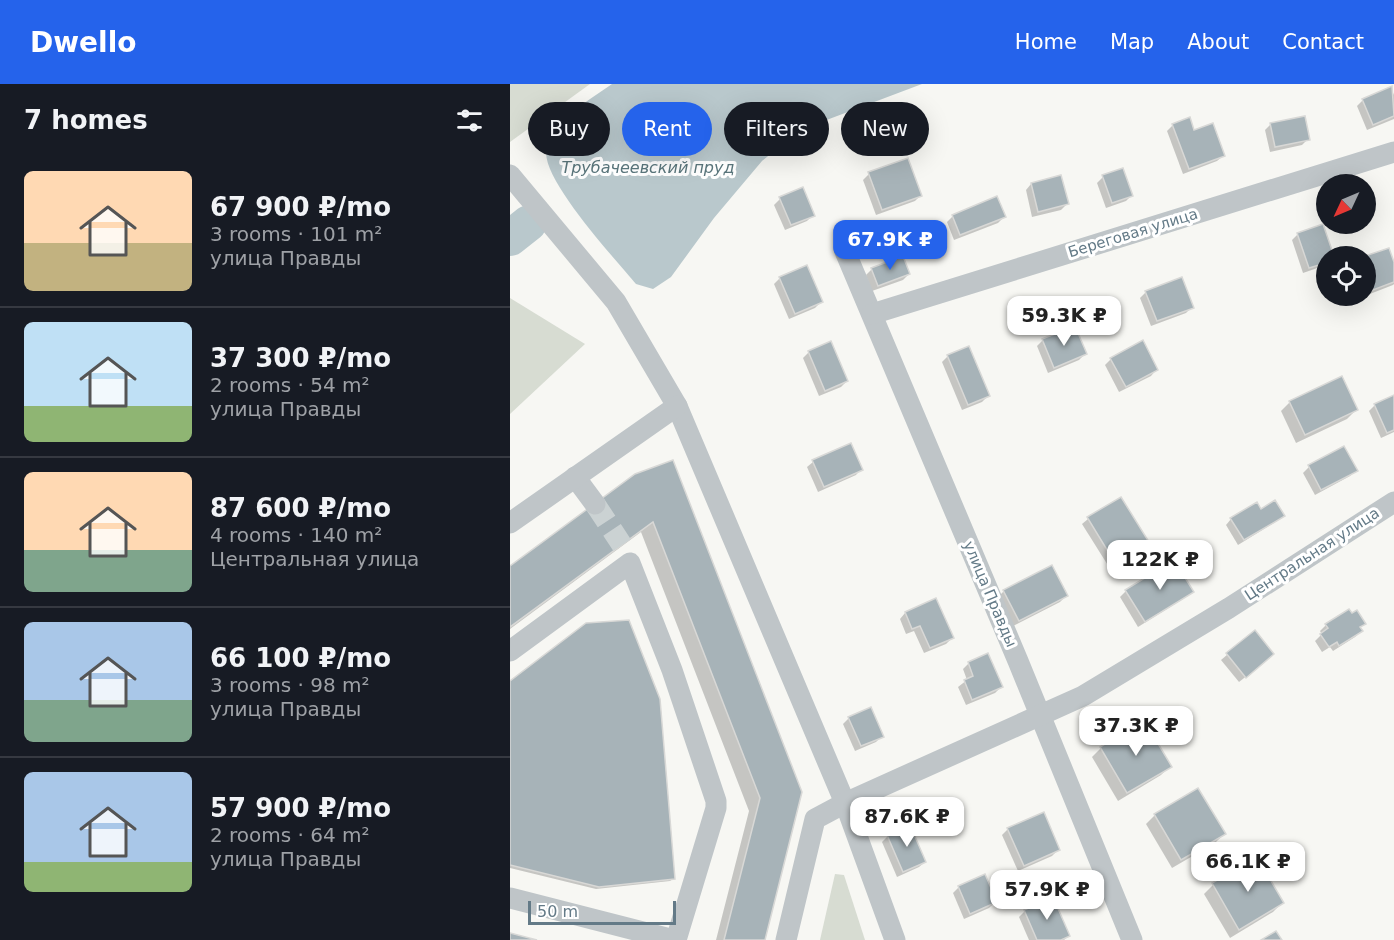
<!DOCTYPE html>
<html lang="en">
<head>
<meta charset="utf-8">
<style>
	body { margin:0; font-family:"DejaVu Sans",sans-serif; background:#20242c; color:#f1f3f6; height:100vh; display:flex; flex-direction:column; font-size:22px; white-space:nowrap }
	* { box-sizing:border-box; margin:0 }
	p { font-size:20px; color:#9ea1a6 }
	.icon { flex:none; width:33px; height:33px; fill:none; stroke:currentColor; stroke-width:2; stroke-linecap:round; stroke-linejoin:round }
	.map { position:relative; flex:1; overflow:hidden }
	.sheet { display:flex; flex-direction:column; background:#171b24; width:510px }
	.sheet>* { flex:none }
	.hud { position:absolute; left:18px; top:18px; width:570px; height:54px; display:flex; gap:12px }
	.needle { width:39px; rotate:226deg }
	.fabs { position:absolute; left:806px; top:90px; display:grid; gap:12px }
	.fabs a { display:grid; place-items:center; width:60px; height:60px; border-radius:50%; background:#171b24; box-shadow:0 6px 24px #0002; font-size:30px }
	.scale { position:absolute; left:18px; bottom:15px; width:148px; box-sizing:border-box; padding-left:6px; border:3px solid #637a87; border-top:0; font-size:16px; line-height:21px; white-space:nowrap; color:#637a87; -webkit-text-stroke:4px #fff; paint-order:stroke }
	.price { position:absolute; translate:-50% -51px; padding:0 14px; border-radius:12px; background:#fff; color:#222; font-size:20px; line-height:39px; filter:drop-shadow(0 2px 3px #0008) }
	.price::after { content:''; position:absolute; left:50%; top:36px; width:18px; height:14px; margin-left:-9px; background:inherit; clip-path:polygon(0 0,100% 0,50% 100%) }
	.price.on { background:#2563eb; color:#fff }
	ul { padding:0; list-style:none }
	li { display:flex; align-items:center; gap:18px; height:150px; padding:0 24px }
	li+li { border-top:2px solid #363941 }
	li span { display:grid; place-items:center; flex:none; width:168px; height:120px; border-radius:9px; color:#555 }
	li>.icon { margin-inline-start:auto }
	span .icon { width:72px; height:72px; fill:#fffc; stroke-width:1 }
	li b { font-size:26px }
	h2 { display:flex; justify-content:space-between; align-items:center; height:72px; padding:0 24px; font-size:26px }
	.chip { padding:0 21px; border-radius:27px; background:#171b24; box-shadow:0 6px 24px #0002; font-size:21px; line-height:54px }
	.chip.on { background:#2563eb; color:#fff }
	header { display:flex; align-items:center; gap:36px; box-sizing:border-box; height:84px; padding:0 30px; background:#2563eb; color:#fff }
	header strong { font-size:28px }
	nav { display:flex; gap:33px; margin-inline-start:auto; font-size:21px }
	main { display:flex; flex:1; min-height:0 }
	.map>svg:first-child { display:block }
	.green { fill:#d7dcd2 }
	.water { fill:#b9c8cc }
	.shadow { fill:#0003 }
	.lines { fill:none; stroke-linecap:round; stroke-linejoin:round }
	.river { stroke:#b9c8cc; stroke-width:36 }
	.building { fill:#a7b3b8; stroke:#d8d8d6; stroke-width:1.5 }
	.minor-tunnel { stroke:#cbd2d3; stroke-width:21; stroke-dasharray:21 10; stroke-linecap:butt }
	.minor { stroke:#bfc5c8; stroke-width:21 }
	.labels { text-anchor:middle; dominant-baseline:central; stroke-width:6; stroke-linejoin:round; paint-order:stroke }
	.street-label { font-size:15px; fill:#637a87; stroke:#fff }
	.water-label { font-size:16px; font-style:italic; fill:#5a767c; stroke:#fff }
</style>
</head>
<body>
<header>
<strong>Dwello</strong>
<nav><a>Home</a><a>Map</a><a>About</a><a>Contact</a></nav>
</header>
<main>
<section class="sheet">
<h2>7 homes<svg class="icon" aria-label="filters" viewBox="0 0 24 24"><path d="M4 7h16M4 17h16"/><circle cx="9" cy="7" r="2"/><circle cx="15" cy="17" r="2"/></svg></h2>
<ul>
<li><span style="background:linear-gradient(#ffd9b3 60%,#c2b280 0)"><svg class="icon" aria-label="home" viewBox="0 0 24 24"><path d="M3 11l9-7 9 7M6 9v11h12V9"/></svg></span><div><b>67 900 ₽/mo</b><p>3 rooms · 101 m²</p><p>улица Правды</p></div></li>
<li><span style="background:linear-gradient(#bfe0f5 70%,#8fb573 0)"><svg class="icon" aria-label="home" viewBox="0 0 24 24"><path d="M3 11l9-7 9 7M6 9v11h12V9"/></svg></span><div><b>37 300 ₽/mo</b><p>2 rooms · 54 m²</p><p>улица Правды</p></div></li>
<li><span style="background:linear-gradient(#ffd9b3 65%,#7fa58c 0)"><svg class="icon" aria-label="home" viewBox="0 0 24 24"><path d="M3 11l9-7 9 7M6 9v11h12V9"/></svg></span><div><b>87 600 ₽/mo</b><p>4 rooms · 140 m²</p><p>Центральная улица</p></div></li>
<li><span style="background:linear-gradient(#a9c7e8 65%,#7fa58c 0)"><svg class="icon" aria-label="home" viewBox="0 0 24 24"><path d="M3 11l9-7 9 7M6 9v11h12V9"/></svg></span><div><b>66 100 ₽/mo</b><p>3 rooms · 98 m²</p><p>улица Правды</p></div></li>
<li><span style="background:linear-gradient(#a9c7e8 75%,#8fb573 0)"><svg class="icon" aria-label="home" viewBox="0 0 24 24"><path d="M3 11l9-7 9 7M6 9v11h12V9"/></svg></span><div><b>57 900 ₽/mo</b><p>2 rooms · 64 m²</p><p>улица Правды</p></div></li>
</ul>
</section>
<div class="map">
<svg width="884" height="856" viewBox="0 0 884 856">
	<rect width="100%" height="100%" fill="#f7f7f3"/>
	<!-- green -->
	<g class="green">
		<path d="M0,0h80l-80,58z"/>
		<path d="M0,214l75,46 -75,70z"/>
		<path d="M325,790l9,1 21,65h-45z"/>
	</g>
	<!-- water -->
	<path class="water" d="M102,0h310l-122,46 -38,31 -48,57 -43,59 -18,12 -17,-5c-19,-23 -99,-109 -89,-136 12,-30 40,-47 65,-64z"/>
	<!-- shadow -->
	<g class="shadow">
		<path d="M881,4l3,7v24l-27,11 -10,-24 6,-6z"/>
		<path d="M761,40l37,15 -6,6 -32,7 -5,-22z"/>
		<path d="M663,41l21,7 29,24 -6,5 -34,13 -16,-43z"/>
		<path d="M612,86l10,25 -6,6 -20,7 -9,-25 6,-6z"/>
		<path d="M359,90l52,21 -6,6 -39,14 -13,-35z"/>
		<path d="M521,100l36,20 -6,6 -29,7 -6,-27z"/>
		<path d="M270,115l33,16 -6,6 -22,9 -11,-25z"/>
		<path d="M443,132l51,1 -6,6 -44,17 -7,-18z"/>
		<path d="M812,142l10,30h-6v9l-23,8 -11,-33 6,-6z"/>
		<path d="M855,174l29,8v18l-1,1 -36,14 -1,-3h9z"/>
		<path d="M362,185l37,5 -6,6 -31,11 -6,-16z"/>
		<path d="M270,194l41,24 -6,6 -26,11 -15,-35z"/>
		<path d="M636,208l46,15 -6,6 -35,13 -11,-28z"/>
		<path d="M533,256l42,14 -6,6 -31,13 -11,-27z"/>
		<path d="M320,259l17,38 -6,6 -22,9 -16,-38 6,-6z"/>
		<path d="M438,272l40,40 -6,6 -20,8 -20,-48z"/>
		<path d="M601,275l45,11 -5,6 -32,16 -14,-27z"/>
		<path d="M884,312v36l-13,6 -12,-27 6,-6z"/>
		<path d="M780,318l66,8 -9,9 -51,24 -15,-32z"/>
		<path d="M834,364l12,22 -6,6 -35,19 -12,-22 6,-6z"/>
		<path d="M303,378l48,7 -5,6 -38,17 -11,-25z"/>
		<path d="M125,392l166,316 -38,148h-47l33,-129 -108,-279 -131,97v-61z"/>
		<path d="M751,427l22,4 -6,6 -39,24 -12,-20 5,-6z"/>
		<path d="M578,435l59,22 -6,6 -32,20 -27,-43z"/>
		<path d="M494,507l62,5 -6,6 -47,24 -15,-29z"/>
		<path d="M616,507h66l-6,6 -48,30 -18,-30z"/>
		<path d="M395,529l47,25 -6,6 -22,9 -10,-22 -8,3 -6,-15z"/>
		<path d="M854,539l-5,5 2,3 -6,6 -22,14 -3,-4 -8,5 -7,-11 7,-7 -2,-3 6,-6z"/>
		<path d="M744,548l13,28 -28,22 -18,-22z"/>
		<path d="M459,579l32,24 -6,6 -29,12 -8,-18 9,-7 -4,-11z"/>
		<path d="M0,599l163,196 -3,2 -74,8 -86,-21z"/>
		<path d="M339,634l33,18 -6,6 -21,9 -12,-27z"/>
		<path d="M591,664l69,18 -9,9 -43,26 -26,-44z"/>
		<path d="M688,706l26,44 -9,9 -43,25 -26,-44 9,-9z"/>
		<path d="M498,745l50,21 -6,6 -34,15 -16,-36z"/>
		<path d="M378,752l37,26 -6,5 -22,10 -15,-35z"/>
		<path d="M746,775l26,44 -9,9 -43,26 -26,-44 9,-9z"/>
		<path d="M449,803l36,15 -6,6 -25,11 -11,-26z"/>
		<path d="M515,827l44,24 -5,5h-35l-10,-23z"/>
	</g>
	<g class="lines">
		<!-- river -->
		<path class="river" d="M0,154l19,-15"/>
	</g>
	<!-- building -->
	<g class="building">
		<path d="M882,2l2,30 -21,9 -11,-26z"/>
		<path d="M795,32l5,24 -35,7 -5,-24z"/>
		<path d="M680,33l4,13 19,-7 12,33 -36,13 -17,-45z"/>
		<path d="M398,74l14,38 -40,14 -14,-38z"/>
		<path d="M613,84l10,28 -21,7 -10,-28z"/>
		<path d="M551,91l8,29 -31,8 -7,-29z"/>
		<path d="M293,103l12,29 -24,9 -12,-28z"/>
		<path d="M487,112l9,21 -46,18 -8,-20z"/>
		<path d="M813,140l11,32h-8v7l-17,5 -12,-35z"/>
		<path d="M879,164l5,14v20l-29,11v-37z"/>
		<path d="M393,172l7,18 -32,12 -7,-18z"/>
		<path d="M297,181l16,37 -28,12 -16,-37z"/>
		<path d="M672,193l12,31 -37,13 -12,-30z"/>
		<path d="M565,242l12,28 -33,14 -12,-29z"/>
		<path d="M633,256l15,30 -32,17 -16,-29z"/>
		<path d="M321,257l17,40 -23,10 -17,-40z"/>
		<path d="M459,262l21,50 -22,9 -21,-50z"/>
		<path d="M832,292l16,34 -53,25 -16,-34z"/>
		<path d="M884,311v35l-7,3 -13,-29z"/>
		<path d="M341,359l12,27 -39,17 -12,-27z"/>
		<path d="M834,362l14,25 -37,19 -13,-25z"/>
		<path d="M163,376l129,332 -37,148h-41l36,-142 -107,-276 -143,105v-61l125,-92z"/>
		<path d="M611,413l28,45 -34,21 -28,-46z"/>
		<path d="M765,416l10,16 -41,24 -14,-22 27,-16 4,7z"/>
		<path d="M664,476l20,32 -49,30 -20,-32z"/>
		<path d="M542,481l16,31 -49,25 -16,-31z"/>
		<path d="M426,514l18,40 -24,10 -10,-22 -8,3 -7,-17z"/>
		<path d="M839,525l3,4 5,-3 9,14 -6,3 3,4 -24,15 -2,-4 -8,5 -9,-13 8,-6 -3,-4z"/>
		<path d="M119,536l31,79 15,180 -76,8 -89,-22v-184l76,-58z"/>
		<path d="M745,546l19,24 -28,24 -20,-25z"/>
		<path d="M478,569l15,34 -31,13 -8,-20 9,-4 -5,-14z"/>
		<path d="M361,623l13,30 -23,9 -13,-29z"/>
		<path d="M634,636l28,47 -45,26 -27,-46z"/>
		<path d="M688,704l28,46 -45,26 -27,-46z"/>
		<path d="M534,728l16,38 -36,16 -17,-38z"/>
		<path d="M400,741l16,37 -23,10 -16,-37z"/>
		<path d="M747,773l27,46 -45,27 -27,-47z"/>
		<path d="M475,790l12,28 -27,12 -12,-28z"/>
		<path d="M543,813l17,39 -9,4h-24l-13,-30z"/>
		<path d="M766,847l6,9h-21z"/>
		<path d="M0,849l27,7h-27z"/>
	</g>
	<g class="lines">
		<!-- minor-tunnel -->
		<path class="minor-tunnel" d="M85,420l27,41"/>
		<!-- minor -->
		<g class="minor">
			<path d="M0,91l106,127 61,104 168,397 50,137"/>
			<path d="M334,165l174,412 114,279"/>
			<path d="M362,230l522,-162"/>
			<path d="M65,393l20,27"/>
			<path d="M0,439l167,-117"/>
			<path d="M0,567l120,-88 42,107 44,131v7l-40,132"/>
			<path d="M0,814l164,42"/>
			<path d="M276,856l29,-121 30,-16 238,-107 146,-88 165,-106"/>
		</g>
	</g>
	<g class="labels">
		<!-- street labels -->
		<g class="street-label">
			<text transform="translate(623 149) rotate(-17)">Береговая улица</text>
			<text transform="translate(802 470) rotate(-33)">Центральная улица</text>
			<text transform="translate(480 510) rotate(67)">улица Правды</text>
		</g>
		<!-- water labels -->
		<g class="water-label">
			<text x="138" y="83">Трубачеевский пруд</text>
		</g>
	</g>
</svg>
<div class="fabs">
<a><svg class="needle" viewBox="-14 -14 28 28"><path d="M0-13l5 13h-10z" fill="#e53935"/><path d="M0 13l5-13h-10z" fill="#9ea1a6"/></svg></a>
<a><svg class="icon" aria-label="locate" viewBox="0 0 24 24"><circle cx="12" cy="12" r="6"/><path d="M12 2v4M12 18v4M2 12h4M18 12h4"/></svg></a>
</div>
<div class="scale">50 m</div>
<b class="price on" style="left:380px;top:187px">67.9K ₽</b>
<b class="price" style="left:554px;top:263px">59.3K ₽</b>
<b class="price" style="left:650px;top:507px">122K ₽</b>
<b class="price" style="left:626px;top:673px">37.3K ₽</b>
<b class="price" style="left:397px;top:764px">87.6K ₽</b>
<b class="price" style="left:738px;top:809px">66.1K ₽</b>
<b class="price" style="left:537px;top:837px">57.9K ₽</b>
<div class="hud">
<a class="chip">Buy</a>
<a class="chip on">Rent</a>
<a class="chip">Filters</a>
<a class="chip">New</a>
</div>
</div>
</main>
</body>
</html>
